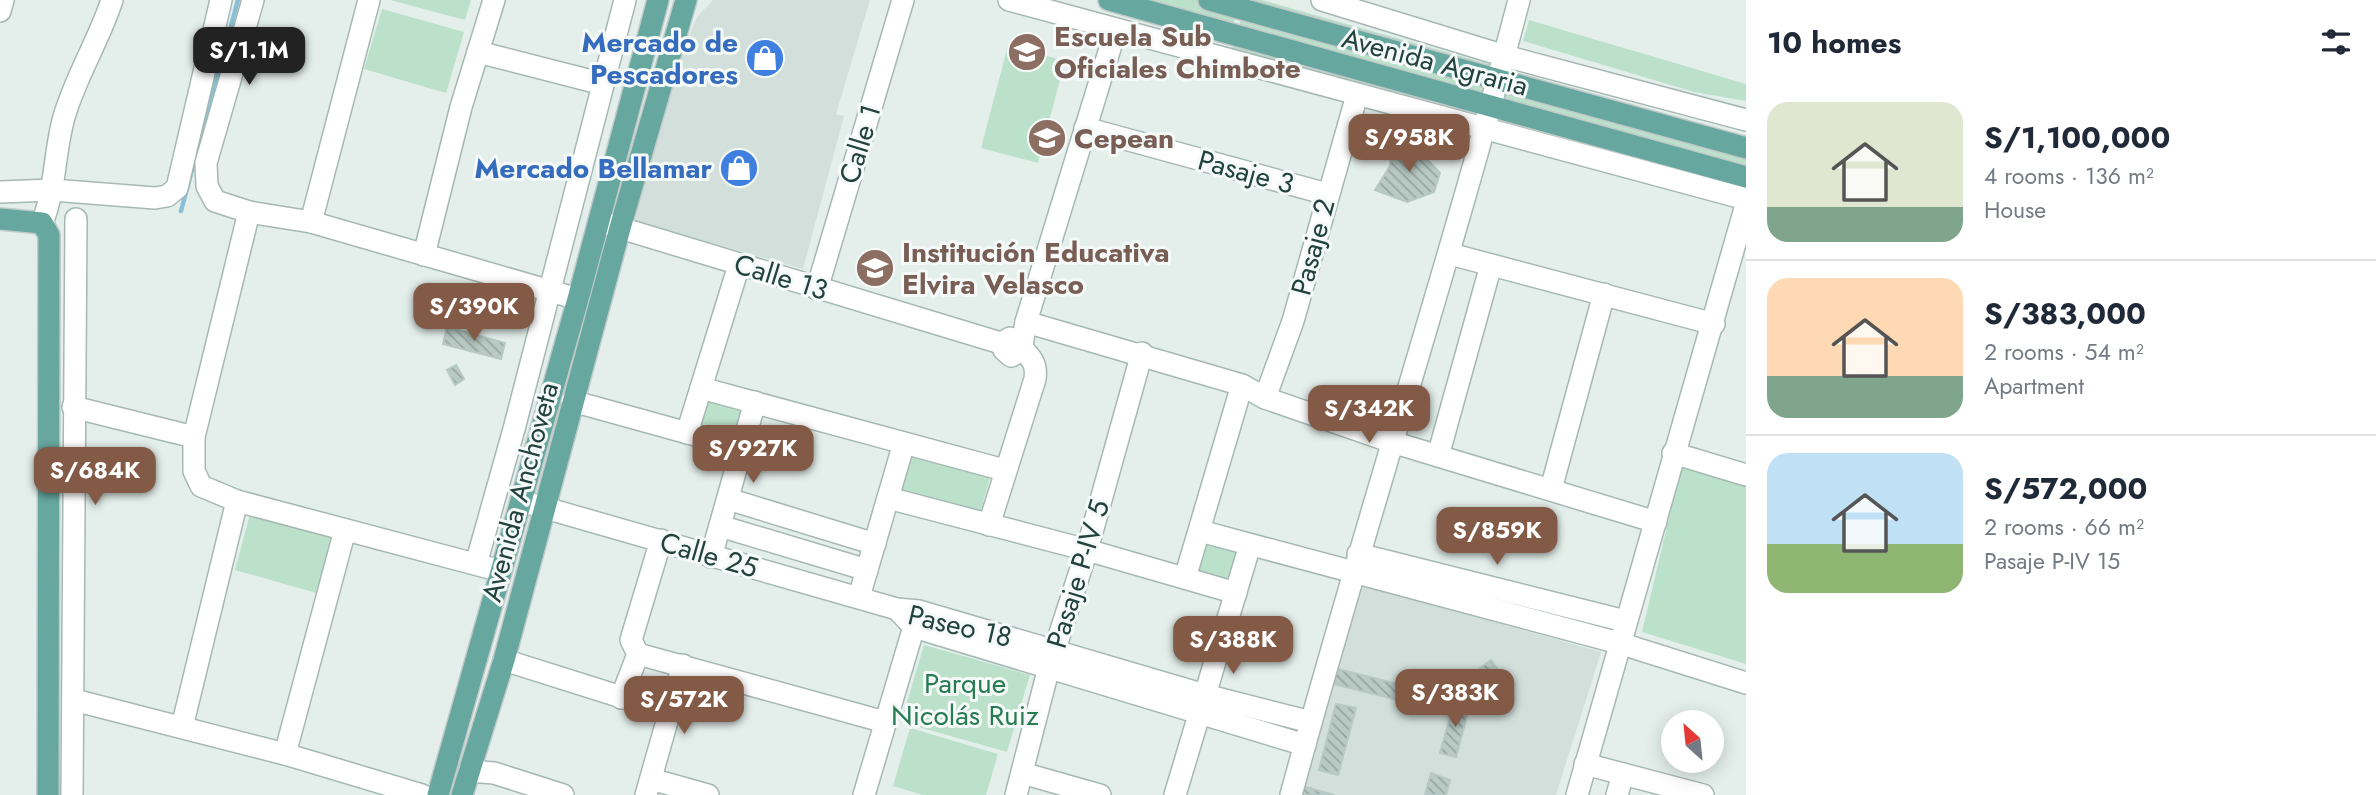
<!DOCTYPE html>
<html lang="en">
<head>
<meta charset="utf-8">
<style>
	body { margin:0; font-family:Jost,sans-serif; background:#f2f2f3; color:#1f2937; height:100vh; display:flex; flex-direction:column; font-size:26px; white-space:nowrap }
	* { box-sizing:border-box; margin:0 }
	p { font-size:23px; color:#747a83 }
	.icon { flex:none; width:38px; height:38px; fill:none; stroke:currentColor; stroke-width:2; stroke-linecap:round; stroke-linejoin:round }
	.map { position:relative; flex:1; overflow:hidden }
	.panel { display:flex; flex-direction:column; background:#fff; width:630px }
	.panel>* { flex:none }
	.needle { width:46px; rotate:333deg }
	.buttons { position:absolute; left:1661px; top:710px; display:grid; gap:14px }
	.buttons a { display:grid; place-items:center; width:63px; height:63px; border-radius:50%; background:#fff; box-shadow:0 4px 18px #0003; font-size:35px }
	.price { position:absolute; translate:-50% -60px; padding:0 16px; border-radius:14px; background:#825a45; color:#fff; font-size:23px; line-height:46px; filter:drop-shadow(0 2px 4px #0008) }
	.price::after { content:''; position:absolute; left:50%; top:42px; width:21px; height:16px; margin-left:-10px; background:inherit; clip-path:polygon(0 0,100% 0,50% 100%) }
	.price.selected { background:#222; color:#fff }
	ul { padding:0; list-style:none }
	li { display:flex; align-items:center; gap:21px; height:175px; padding:0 21px }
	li+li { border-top:2px solid #e0e1e3 }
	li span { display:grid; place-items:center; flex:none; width:196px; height:140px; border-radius:21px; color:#555 }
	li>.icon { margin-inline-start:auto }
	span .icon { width:84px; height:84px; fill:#fffc; stroke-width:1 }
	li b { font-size:30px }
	h2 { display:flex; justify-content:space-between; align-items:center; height:84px; padding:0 21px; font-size:30px }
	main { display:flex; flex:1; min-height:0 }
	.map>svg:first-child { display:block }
	.built { fill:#d2dfdb }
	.green { fill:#bce1cb }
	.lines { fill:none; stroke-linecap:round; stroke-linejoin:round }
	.stream { stroke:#8ac0d6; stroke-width:4.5 }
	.building { fill:url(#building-back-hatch); stroke:#b6c9c4; stroke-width:2 }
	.minor-casing { stroke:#a6b8b4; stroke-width:24 }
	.major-casing { stroke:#c1cac9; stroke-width:24 }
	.minor { stroke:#fff; stroke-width:21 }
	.major { stroke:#66a79f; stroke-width:21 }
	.labels { text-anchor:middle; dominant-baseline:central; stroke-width:6; stroke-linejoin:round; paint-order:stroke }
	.education-label { font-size:28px; font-weight:bold; fill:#785e54; stroke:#f5faf9; text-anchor:start }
	.shop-label { font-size:28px; font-weight:bold; fill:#366cbe; stroke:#f5faf9; text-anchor:end }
	.street-label { font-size:28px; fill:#22423e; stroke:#f5faf9 }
	.park-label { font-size:28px; fill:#297b54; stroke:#f5faf9 }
</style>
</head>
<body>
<main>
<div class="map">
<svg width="1746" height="795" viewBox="0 0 1746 795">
	<defs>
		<pattern id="building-back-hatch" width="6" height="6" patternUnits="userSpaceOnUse" patternTransform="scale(1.75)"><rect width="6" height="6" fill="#b9cac5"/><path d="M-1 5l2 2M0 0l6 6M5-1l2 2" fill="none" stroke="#96a6a1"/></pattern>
	</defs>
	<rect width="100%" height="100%" fill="#e4efeb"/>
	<!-- built -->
	<g class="built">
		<path d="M713,0h157l-34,114 8,2 -41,153 -168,-48 36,-147 27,-58z"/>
		<path d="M1354,583l247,69 -45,143h-259z"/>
	</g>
	<!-- green -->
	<g class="green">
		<path d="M390,0h81l-6,20z"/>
		<path d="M1128,0h70l39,11 -6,22z"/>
		<path d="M1246,0h16l234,66 -3,11z"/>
		<path d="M382,9l82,23 -18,61 -82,-24z"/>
		<path d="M1243,12l250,71 -6,20 -250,-70z"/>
		<path d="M1529,20l217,64v17l-52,-9 -171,-51z"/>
		<path d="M1235,39l249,69 -5,18 -249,-70z"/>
		<path d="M1008,45l57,16 -27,102 -57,-15z"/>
		<path d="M1500,83l246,68v23l-252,-69z"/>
		<path d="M706,396l37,11 -10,34 -39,-10z"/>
		<path d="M907,453l84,21 -10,36 -83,-21z"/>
		<path d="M1681,467l65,19v178l-104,-32z"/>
		<path d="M250,514l87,21 -17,59 -85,-24z"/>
		<path d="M1204,540l40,10 -14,34 -37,-11z"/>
		<path d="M924,645l106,30 -23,77 -106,-30z"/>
		<path d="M910,728l88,26 -12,41h-63l-30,-9z"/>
	</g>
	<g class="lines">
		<!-- stream -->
		<path class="stream" d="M181,211l57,-211"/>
	</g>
	<!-- building -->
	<g class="building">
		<path d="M1408,139l32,34 -6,19 -27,10 -32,-12 15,-24 2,-21z"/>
		<path d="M447,327l58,16 -4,16 -58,-15z"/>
		<path d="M456,365l8,14 -9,6 -8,-15z"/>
		<path d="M1491,660l10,14 -32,23 -11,-12z"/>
		<path d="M1334,668l76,19 -4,15 -76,-19z"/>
		<path d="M1455,700l15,4 -14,53 -16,-4z"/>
		<path d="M1336,704l20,4 -18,67 -19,-5z"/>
		<path d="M1431,773l19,7 -4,15h-21z"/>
		<path d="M1302,786l32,9h-35z"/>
	</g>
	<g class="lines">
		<!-- minor casing -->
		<g class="minor-casing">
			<g id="minor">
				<path d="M253,0l-47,163 1,23 8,15 34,11 62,10 267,77"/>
				<path d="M1009,0l737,199"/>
				<path d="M1322,0l183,56 241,64"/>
				<path d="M0,11l3,-11"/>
				<path d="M478,52l125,32"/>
				<path d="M1085,128l242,66"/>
				<path d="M0,192l52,-2 103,8 12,-2 10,-8 44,-188"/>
				<path d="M249,212l-55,225v34l7,15 36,15 264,70"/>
				<path d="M311,222l58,-222"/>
				<path d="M42,223c14,-34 12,-71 22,-106 12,-41 35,-77 48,-117"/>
				<path d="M604,223l400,121"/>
				<path d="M1450,254l264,70"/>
				<path d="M424,255l37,-148 33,-107"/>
				<path d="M817,289l86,-289"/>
				<path d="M1026,322l216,63 23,13 127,44 264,80"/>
				<path d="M1021,342l-11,-4 -5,3 -1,9 7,6 10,-5 5,-29 90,-293"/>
				<path d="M701,388l303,82"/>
				<path d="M1265,398l28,-77 64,-226"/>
				<path d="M572,401l170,47"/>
				<path d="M73,407l121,30"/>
				<path d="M687,433l52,-168"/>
				<path d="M1673,453l73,22"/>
				<path d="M1438,456l53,-191"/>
				<path d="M1551,489l53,-195"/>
				<path d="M888,498l199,52 149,43"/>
				<path d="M728,499l147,45"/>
				<path d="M521,501l376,108 22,2 286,84 106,27"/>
				<path d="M989,525l46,-146c2,-15 -3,-20 -13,-31"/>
				<path d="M720,526l147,44"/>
				<path d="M1200,531l419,112 127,40"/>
				<path d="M1358,554l267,67"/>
				<path d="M711,557l44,-155"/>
				<path d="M476,564l38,-135 111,-429"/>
				<path d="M1185,578l57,-193"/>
				<path d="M859,597l45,-154"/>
				<path d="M897,609l17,18 391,118"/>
				<path d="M638,654l247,68"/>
				<path d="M504,660l165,52"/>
				<path d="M621,698l17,-44 -7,-14 30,-100"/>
				<path d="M74,700l211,54 137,41"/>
				<path d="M182,727l55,-226"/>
				<path d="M285,754l60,-224"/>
				<path d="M1585,764l118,31"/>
				<path d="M469,771l25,2 69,22"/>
				<path d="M1022,773l78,22"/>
				<path d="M651,779l57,16"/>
				<path d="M72,795l4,-576"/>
				<path d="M646,795l37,-130"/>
				<path d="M864,795l54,-182"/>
				<path d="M1016,795l33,-128 38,-117 55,-197"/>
				<path d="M1175,795l75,-250"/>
				<path d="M1291,795c72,-266 158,-528 228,-795"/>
				<path d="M1577,795l169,-590"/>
				<path d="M1617,795l6,-21"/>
			</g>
		</g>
		<!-- major casing -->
		<g class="major-casing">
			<g id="major">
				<path d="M1109,0l637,177"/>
				<path d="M1209,0l537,148"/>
				<path d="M0,219l42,4 7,12 -1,560"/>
				<path d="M438,795l140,-496 80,-299"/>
				<path d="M462,795l42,-135 116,-432 66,-228"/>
			</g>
		</g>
		<!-- minor -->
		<use href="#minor" class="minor"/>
		<!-- major -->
		<use href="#major" class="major"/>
	</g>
	<!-- icons -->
	<defs>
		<g id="school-disc" transform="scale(2.0125)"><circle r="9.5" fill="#8d6e63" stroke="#f5faf9"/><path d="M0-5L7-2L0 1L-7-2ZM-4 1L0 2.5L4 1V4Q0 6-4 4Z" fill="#fff"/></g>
		<g id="shop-disc" transform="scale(2.0125)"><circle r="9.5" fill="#3f7fe0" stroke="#f5faf9"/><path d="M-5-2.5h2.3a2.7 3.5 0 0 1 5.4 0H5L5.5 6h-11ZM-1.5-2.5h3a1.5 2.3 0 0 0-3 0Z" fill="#fff"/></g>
	</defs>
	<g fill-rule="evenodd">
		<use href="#school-disc" x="1027" y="52"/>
		<use href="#shop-disc" x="765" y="58"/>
		<use href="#school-disc" x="1047" y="138"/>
		<use href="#shop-disc" x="739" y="168"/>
		<use href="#school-disc" x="875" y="268"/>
	</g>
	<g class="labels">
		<!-- education labels -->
		<g class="education-label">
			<text x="1054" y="36">Escuela Sub<tspan x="1054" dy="32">Oficiales Chimbote</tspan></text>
			<text x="1074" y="138">Cepean</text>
			<text x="902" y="252">Institución Educativa<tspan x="902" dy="32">Elvira Velasco</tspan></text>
		</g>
		<!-- shop labels -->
		<g class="shop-label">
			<text x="738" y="42">Mercado de<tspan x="738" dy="32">Pescadores</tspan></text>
			<text x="712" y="168">Mercado Bellamar</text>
		</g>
		<!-- street labels -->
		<g class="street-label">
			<text transform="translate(1435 62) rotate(15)">Avenida Agraria</text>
			<text transform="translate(860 144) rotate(-73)">Calle 1</text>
			<text transform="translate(1246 172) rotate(15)">Pasaje 3</text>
			<text transform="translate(1313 247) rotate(-75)">Pasaje 2</text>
			<text transform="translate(781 277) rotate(17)">Calle 13</text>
			<text transform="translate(520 492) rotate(-75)">Avenida Anchoveta</text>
			<text transform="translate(709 555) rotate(16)">Calle 25</text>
			<text transform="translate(1078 574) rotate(-73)">Pasaje P-IV 5</text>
			<text transform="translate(960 626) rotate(13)">Paseo 18</text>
		</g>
		<!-- park labels -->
		<g class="park-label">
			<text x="965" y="683">Parque<tspan x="965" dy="32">Nicolás Ruiz</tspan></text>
		</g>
	</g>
</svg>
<div class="buttons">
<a><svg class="needle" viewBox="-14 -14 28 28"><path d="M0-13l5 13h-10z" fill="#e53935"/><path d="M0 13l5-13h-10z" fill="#747a83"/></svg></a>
</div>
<b class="price selected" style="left:249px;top:87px">S/1.1M</b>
<b class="price" style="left:1409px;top:174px">S/958K</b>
<b class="price" style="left:474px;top:343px">S/390K</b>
<b class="price" style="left:1369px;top:445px">S/342K</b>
<b class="price" style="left:753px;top:485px">S/927K</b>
<b class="price" style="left:95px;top:507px">S/684K</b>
<b class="price" style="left:1497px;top:567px">S/859K</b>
<b class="price" style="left:1233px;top:676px">S/388K</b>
<b class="price" style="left:1455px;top:729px">S/383K</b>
<b class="price" style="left:684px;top:736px">S/572K</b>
</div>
<section class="panel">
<h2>10 homes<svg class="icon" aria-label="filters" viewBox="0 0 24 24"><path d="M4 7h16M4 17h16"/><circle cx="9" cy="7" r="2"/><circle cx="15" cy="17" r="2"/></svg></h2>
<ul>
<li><span style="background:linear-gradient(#dfe7d0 75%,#7fa58c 0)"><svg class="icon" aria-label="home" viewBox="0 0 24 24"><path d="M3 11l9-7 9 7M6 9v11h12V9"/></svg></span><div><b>S/1,100,000</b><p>4 rooms · 136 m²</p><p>House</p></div></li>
<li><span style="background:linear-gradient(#ffd9b3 70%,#7fa58c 0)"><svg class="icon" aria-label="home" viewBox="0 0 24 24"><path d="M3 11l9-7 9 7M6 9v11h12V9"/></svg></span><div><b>S/383,000</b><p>2 rooms · 54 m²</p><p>Apartment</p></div></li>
<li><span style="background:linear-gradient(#bfe0f5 65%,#8fb573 0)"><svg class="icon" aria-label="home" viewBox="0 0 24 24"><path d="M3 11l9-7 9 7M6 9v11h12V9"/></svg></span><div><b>S/572,000</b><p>2 rooms · 66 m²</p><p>Pasaje P-IV 15</p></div></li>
</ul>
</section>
</main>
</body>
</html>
